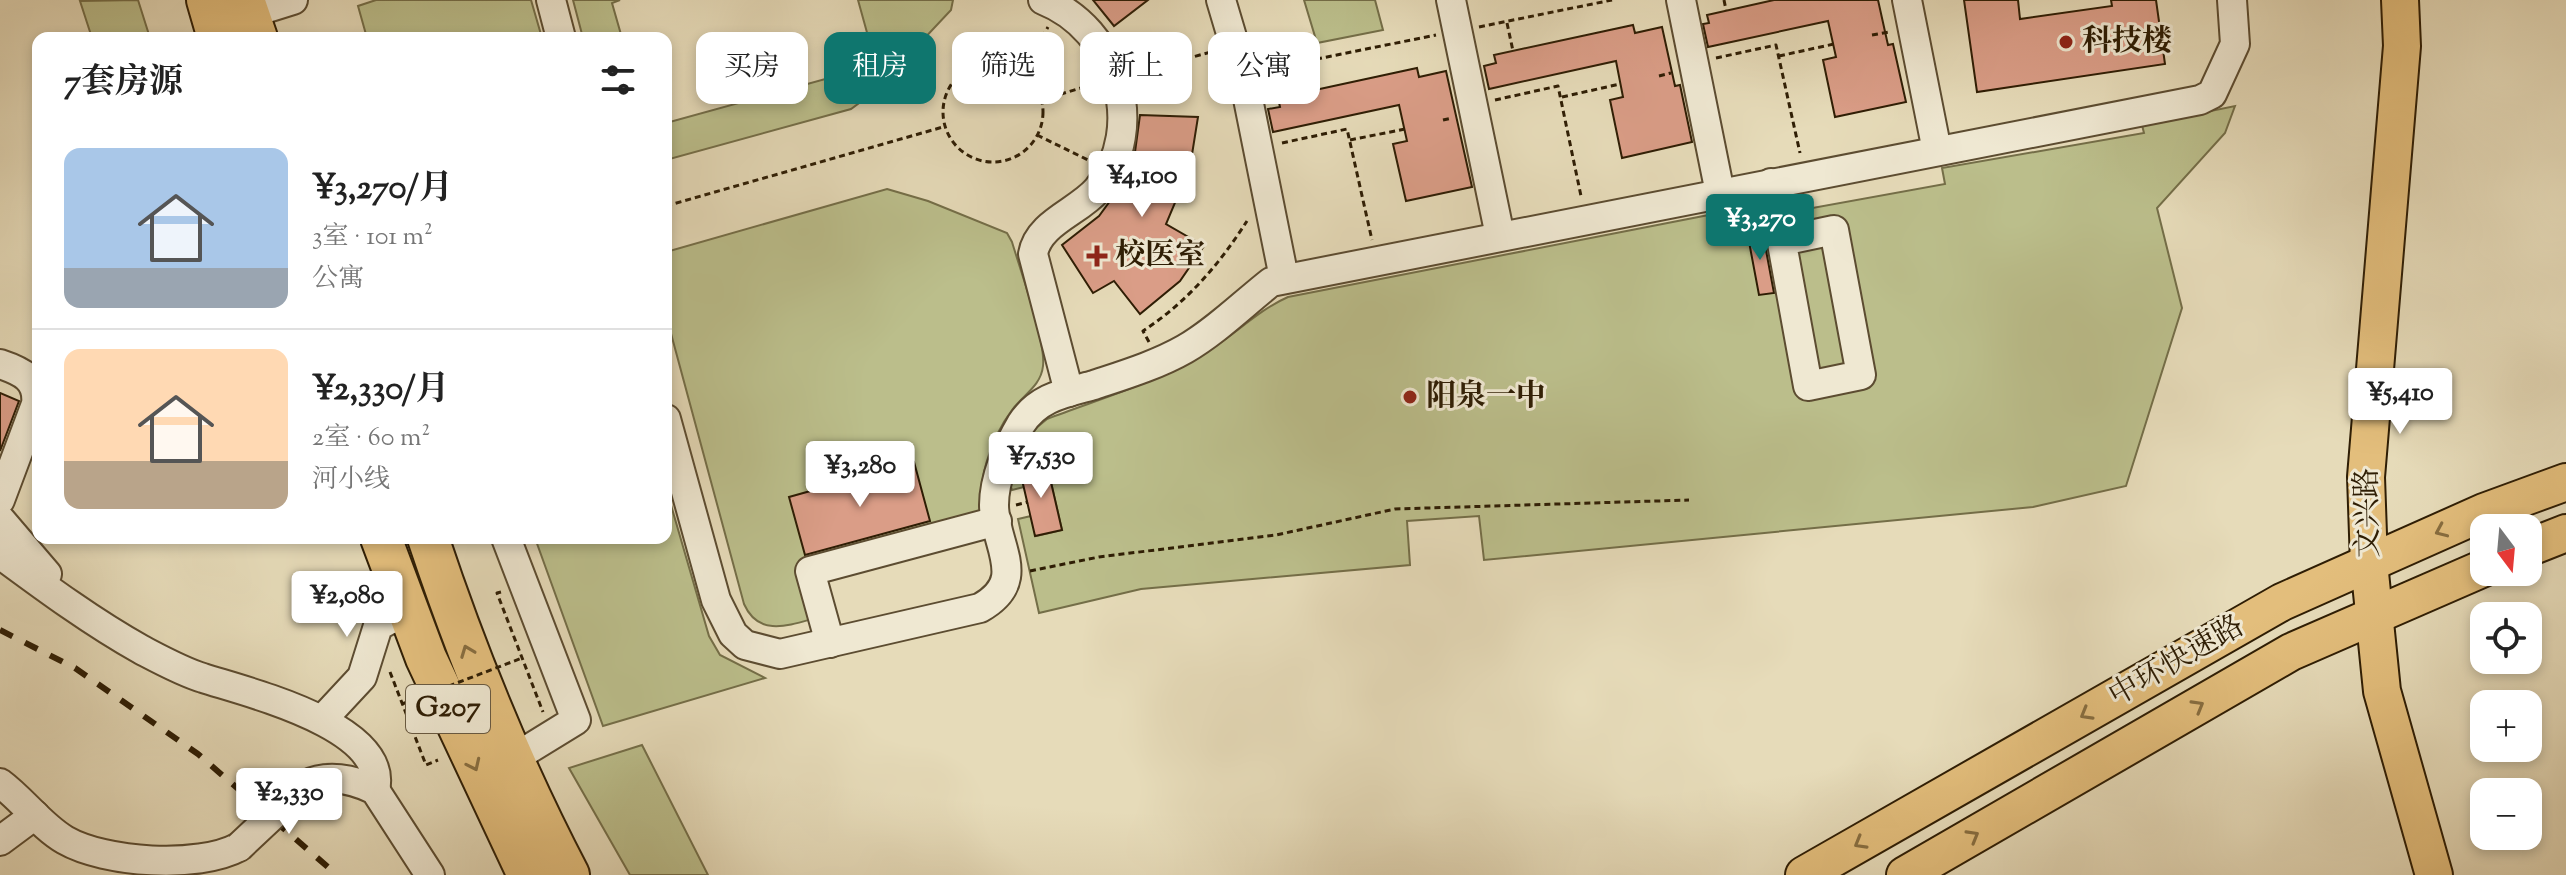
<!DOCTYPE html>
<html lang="zh">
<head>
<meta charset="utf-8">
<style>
	body { margin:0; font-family:"Sorts Mill Goudy","Noto Serif SC",serif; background:#f6f6f6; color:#222; height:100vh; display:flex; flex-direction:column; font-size:30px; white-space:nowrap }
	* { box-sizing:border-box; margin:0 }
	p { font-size:26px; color:#767676 }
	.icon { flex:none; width:44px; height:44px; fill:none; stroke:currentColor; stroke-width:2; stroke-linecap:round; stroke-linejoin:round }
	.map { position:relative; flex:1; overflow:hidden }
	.sheet { position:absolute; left:32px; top:32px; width:640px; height:512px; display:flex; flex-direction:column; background:#fff; border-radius:16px; box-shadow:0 4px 12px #0003 }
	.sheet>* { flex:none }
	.guide { position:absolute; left:696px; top:32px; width:760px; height:72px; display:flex; gap:16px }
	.needle { width:52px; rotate:164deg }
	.fabs { position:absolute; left:2470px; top:514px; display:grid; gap:16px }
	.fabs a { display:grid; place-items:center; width:72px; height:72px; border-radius:16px; background:#fff; box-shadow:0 4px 12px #0003; font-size:40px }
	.price { position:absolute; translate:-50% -68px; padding:0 18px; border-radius:8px; background:#fff; color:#222; font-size:26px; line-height:52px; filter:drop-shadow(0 2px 4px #0008) }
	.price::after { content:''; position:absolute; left:50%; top:48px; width:24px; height:18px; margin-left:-12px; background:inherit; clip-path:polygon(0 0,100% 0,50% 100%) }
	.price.on { background:#0f766e; color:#fff }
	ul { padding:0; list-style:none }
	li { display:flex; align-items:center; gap:24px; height:200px; padding:0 32px }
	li+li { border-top:2px solid #e0e0e0 }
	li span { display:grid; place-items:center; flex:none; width:224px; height:160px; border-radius:16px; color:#555 }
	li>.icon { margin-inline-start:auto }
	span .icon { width:96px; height:96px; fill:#fffc; stroke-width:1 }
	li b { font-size:34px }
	h2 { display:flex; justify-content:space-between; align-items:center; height:96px; padding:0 32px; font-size:34px }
	.chip { padding:0 28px; border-radius:16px; background:#fff; box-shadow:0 4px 12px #0003; font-size:28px; line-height:72px }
	.chip.on { background:#0f766e; color:#fff }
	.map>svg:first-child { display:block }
	.green { fill:#bbbe8b; stroke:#746e48; stroke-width:2 }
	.building { fill:#da9d87; stroke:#2e1d04; stroke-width:2 }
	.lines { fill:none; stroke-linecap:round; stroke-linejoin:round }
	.minor-casing { stroke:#5c4c31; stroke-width:32 }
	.major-casing { stroke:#2e1d04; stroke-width:40 }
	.highway-casing { stroke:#2e1d04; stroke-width:44 }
	.path { stroke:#2e1d04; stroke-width:3; stroke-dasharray:6 4; stroke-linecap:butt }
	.minor { stroke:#efe8d2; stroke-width:28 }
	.major { stroke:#e3be7c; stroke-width:36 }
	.highway { stroke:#e3be7c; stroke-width:40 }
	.rail { stroke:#2e1d04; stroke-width:6; stroke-dasharray:14 14; stroke-linecap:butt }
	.minor-bridge-casing { stroke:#5c4c31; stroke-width:32; stroke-linecap:butt }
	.path-bridge { stroke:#2e1d04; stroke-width:3; stroke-dasharray:6 4; stroke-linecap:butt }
	.minor-bridge { stroke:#efe8d2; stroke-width:28 }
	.oneway { stroke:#886e40 }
	.poi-dot { fill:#8f2418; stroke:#efe8d2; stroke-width:3 }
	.labels { text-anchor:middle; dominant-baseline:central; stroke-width:6; stroke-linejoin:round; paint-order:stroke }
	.shield { fill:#efe8d2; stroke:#685a42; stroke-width:2 }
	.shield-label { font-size:28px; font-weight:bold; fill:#2e1d04 }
	.poi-label { font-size:30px; font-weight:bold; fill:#2e1d04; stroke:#efe8d2; text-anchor:start }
	.street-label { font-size:30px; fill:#2e1d04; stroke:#efe8d2 }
</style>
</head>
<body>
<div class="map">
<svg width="2566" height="875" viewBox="0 0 2566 875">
	<rect width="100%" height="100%" fill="#e6dbb9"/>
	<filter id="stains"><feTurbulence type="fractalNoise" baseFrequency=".0025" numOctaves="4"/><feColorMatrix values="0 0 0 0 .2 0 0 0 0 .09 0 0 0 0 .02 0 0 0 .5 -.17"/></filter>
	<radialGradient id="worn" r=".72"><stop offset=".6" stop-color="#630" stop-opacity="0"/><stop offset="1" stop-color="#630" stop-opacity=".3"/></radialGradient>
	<!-- green -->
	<g class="green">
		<path d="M138,0l12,38h-58l-12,-37z"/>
		<path d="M376,0h155l11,38h-175l-9,-32z"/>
		<path d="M573,0h47l-8,3 10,35h-39z"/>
		<path d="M858,0h95l-2,10 -77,82 -23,17 -185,51v-37l210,-58z"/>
		<path d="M1304,0h71l8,30 -66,13z"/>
		<path d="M2235,106l-10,27 -68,75 25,100 -56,178 -93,21 -549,53 -5,-44 -72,5 3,44 -269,24 -102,24 -21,-94 13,-3 5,20 26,-6 -15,-65 -26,6 3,16 -12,3 -2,-6 25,-55 12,-10c52,-20 106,-35 154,-64 31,-17 55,-44 87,-58l472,-92 3,12 182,-33 -3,-16 202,-35 -2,-8z"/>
		<path d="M887,189l41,12 79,32 5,9c8,27 34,100 31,124 -2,20 -20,29 -31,44 -22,29 -36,74 -30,110l-173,60 10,37c-29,8 -60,21 -75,-13l-78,-289v-63z"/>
		<path d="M666,488l43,148 11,19 45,23 -162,48 -68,-188h131z"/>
		<path d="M642,745l66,130h-78l-61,-107z"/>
	</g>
	<!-- building -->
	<g class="building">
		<path d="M1093,0h55l-34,26z"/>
		<path d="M1774,0h104l10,45 5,-1 13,58 -71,15 -12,-57 13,-3 -8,-36 -120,26 -5,-23 6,-1 -2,-8z"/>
		<path d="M1964,0h54l2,19 92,-13 -1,-6h45l9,64 -188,28z"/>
		<path d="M1633,25l2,8 27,-6 13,59 5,-1 12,57 -70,16 -12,-58 13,-3 -7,-36 -127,28 -5,-23 12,-3 -2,-8z"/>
		<path d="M1417,68l2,9 27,-6 26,116 -66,14 -13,-57 14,-3 -8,-36 -126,27 -5,-23 12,-2 -2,-9z"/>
		<path d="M1140,115l58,2 -8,50 -24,57 38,22 -24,35 -40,33 -26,-33 -21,12 -31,-48 37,-29 22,-30 14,-34z"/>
		<path d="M1762,229l12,64 -15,2 -12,-64z"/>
		<path d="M0,393l19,8 -19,50z"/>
		<path d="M914,462l16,59 -125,34 -16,-58z"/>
		<path d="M1047,465l15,65 -27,6 -15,-65z"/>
	</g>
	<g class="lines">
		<!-- minor casing -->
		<g class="minor-casing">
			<g id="minor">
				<path d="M551,0l10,38"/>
				<path d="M1043,0c73,29 106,126 54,190 -19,22 -59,33 -64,64l36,138"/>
				<path d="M1221,0l22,74 41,204"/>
				<path d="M1451,0l49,236"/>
				<path d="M1681,0l39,193"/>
				<path d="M1907,0l30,151"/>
				<path d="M248,14l45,-14"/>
				<path d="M1771,183l37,203 53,-11 -27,-145 -52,11"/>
				<path d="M0,364c21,7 39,15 36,40l-36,96"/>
				<path d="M666,419l50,181 17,34 12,11 35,9 200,-46c50,-28 14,-62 14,-103 0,-27 14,-59 27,-81 17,-27 44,-31 73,-39 30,-10 63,-20 91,-36 31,-18 58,-45 86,-67l929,-182 12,-6 23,-50 -3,-44"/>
				<path d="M0,519l47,55"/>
				<path d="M506,538l70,182 -65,40"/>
				<path d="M0,554c46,34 92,68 142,96 19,10 41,22 61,28 43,14 187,48 172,112"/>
				<path d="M830,643l-20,-72 187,-50"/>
				<path d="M322,720l40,-43 16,-51 30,-16"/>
				<path d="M0,783c23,17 41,43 65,57 40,23 133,29 174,7"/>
				<path d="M305,785c22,-11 48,-6 70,5l55,85"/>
				<path d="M0,841l35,-26"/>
			</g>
		</g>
		<!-- major casing -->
		<g class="major-casing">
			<g id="major">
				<path d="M2400,0l2,46 -36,431 3,86 13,128 52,184"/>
				<path d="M2528,548l38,-15"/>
				<path d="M1804,875l478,-273 202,-90 82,-30"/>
				<path d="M1905,875l386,-223 193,-84"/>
			</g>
		</g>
		<!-- highway casing -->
		<g class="highway-casing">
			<g id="highway">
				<path d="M207,0l11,38"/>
				<path d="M244,0l13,38"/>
				<path d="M381,538l45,120 102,217"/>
				<path d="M428,538c39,117 84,228 141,337"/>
			</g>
		</g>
		<!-- path -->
		<g class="path">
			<path d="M1724,0l2,10"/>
			<path d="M1507,23l6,28"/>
			<path d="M1479,27l133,-27"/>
			<path d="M1872,35l17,-3"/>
			<path d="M1779,56l55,-12"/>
			<path d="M1716,58l60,-13 24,108"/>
			<circle cx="993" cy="112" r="50"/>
			<path d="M1296,64l6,29"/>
			<path d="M1267,69l169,-34"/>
			<path d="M1137,72l74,-20"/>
			<path d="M1023,73l25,-46"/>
			<path d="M1659,76l12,-3"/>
			<path d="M1562,97l58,-13"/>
			<path d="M1041,100l50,-15"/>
			<path d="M1495,100l63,-14 23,110"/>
			<path d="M1443,120l9,-2"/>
			<path d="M1037,135l51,25"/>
			<path d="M1350,140l55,-11"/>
			<path d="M1282,143l65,-14 25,111"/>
			<path d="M666,206l277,-79"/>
			<path d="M1149,342l-6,-11c44,-29 76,-66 104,-110"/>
			<path d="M1016,505l12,-3"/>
			<path d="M1030,571l69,-14 177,-22 119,-26 294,-9"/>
			<path d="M501,592l-4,1 46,119"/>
			<path d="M390,672l36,93 12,-5"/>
		</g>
		<!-- minor -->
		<use href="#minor" class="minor"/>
		<!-- major -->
		<use href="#major" class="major"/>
		<!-- highway -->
		<use href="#highway" class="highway"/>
		<!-- rail -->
		<path class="rail" d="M0,630l75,38 123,86 139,121"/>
		<!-- minor-bridge casing -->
		<g class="minor-bridge-casing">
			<path id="minor-bridge" d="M239,847l66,-62"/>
		</g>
		<!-- path-bridge -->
		<path class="path-bridge" d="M402,704l120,-46"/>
		<!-- minor-bridge -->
		<use href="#minor-bridge" class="minor-bridge"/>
	</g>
	<!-- one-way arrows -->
	<defs><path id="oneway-chevron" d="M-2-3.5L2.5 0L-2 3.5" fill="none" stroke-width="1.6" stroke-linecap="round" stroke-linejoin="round" transform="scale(2)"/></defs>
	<g class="oneway">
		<use href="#oneway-chevron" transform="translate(2441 531) rotate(156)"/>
		<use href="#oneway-chevron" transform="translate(467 651) rotate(-111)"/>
		<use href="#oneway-chevron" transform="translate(2198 706) rotate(-30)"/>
		<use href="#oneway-chevron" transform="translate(2086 714) rotate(150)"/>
		<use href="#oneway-chevron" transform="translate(474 765) rotate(65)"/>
		<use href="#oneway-chevron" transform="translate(1973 836) rotate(-30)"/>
		<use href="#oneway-chevron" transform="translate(1860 843) rotate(150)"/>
	</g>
	<!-- markers -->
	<g class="poi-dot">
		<circle cx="2066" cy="42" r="8"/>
		<path d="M1093 244h8v8h8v8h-8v8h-8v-8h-8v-8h8z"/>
		<circle cx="1410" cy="397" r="8"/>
	</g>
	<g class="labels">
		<!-- shield labels -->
		<rect class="shield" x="406" y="685" width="84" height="48" rx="6"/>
		<g class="shield-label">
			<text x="448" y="709">G207</text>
		</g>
		<!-- poi labels -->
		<g class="poi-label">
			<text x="2082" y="42">科技楼</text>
			<text x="1115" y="256">校医室</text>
			<text x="1426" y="397">阳泉一中</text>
		</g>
		<!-- street labels -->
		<g class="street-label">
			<text transform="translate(2369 513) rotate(-91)">文兴路</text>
			<text transform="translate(2177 662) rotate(-30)">中环快速路</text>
		</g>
	</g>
	<rect width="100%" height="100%" filter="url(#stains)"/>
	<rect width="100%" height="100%" fill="url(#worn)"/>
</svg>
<div class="fabs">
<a><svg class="needle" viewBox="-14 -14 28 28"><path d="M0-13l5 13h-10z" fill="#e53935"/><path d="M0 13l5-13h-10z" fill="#767676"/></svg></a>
<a><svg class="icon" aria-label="locate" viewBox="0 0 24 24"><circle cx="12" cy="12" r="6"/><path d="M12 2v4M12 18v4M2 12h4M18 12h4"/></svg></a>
<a>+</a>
<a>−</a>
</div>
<b class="price" style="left:1142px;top:219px">¥4,100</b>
<b class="price on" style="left:1760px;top:262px">¥3,270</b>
<b class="price" style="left:2400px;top:436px">¥5,410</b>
<b class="price" style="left:1041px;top:500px">¥7,530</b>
<b class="price" style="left:860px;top:509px">¥3,280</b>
<b class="price" style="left:347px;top:639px">¥2,080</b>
<b class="price" style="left:289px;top:836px">¥2,330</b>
<div class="guide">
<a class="chip">买房</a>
<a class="chip on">租房</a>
<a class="chip">筛选</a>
<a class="chip">新上</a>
<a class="chip">公寓</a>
</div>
<section class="sheet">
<h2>7套房源<svg class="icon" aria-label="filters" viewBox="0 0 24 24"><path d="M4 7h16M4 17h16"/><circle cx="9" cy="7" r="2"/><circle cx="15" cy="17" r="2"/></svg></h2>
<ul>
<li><span style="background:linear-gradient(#a9c7e8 75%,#9aa5b1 0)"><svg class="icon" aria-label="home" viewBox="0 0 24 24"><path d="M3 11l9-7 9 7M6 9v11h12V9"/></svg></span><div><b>¥3,270/月</b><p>3室 · 101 m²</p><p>公寓</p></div></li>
<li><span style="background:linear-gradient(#ffd9b3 70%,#b9a48a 0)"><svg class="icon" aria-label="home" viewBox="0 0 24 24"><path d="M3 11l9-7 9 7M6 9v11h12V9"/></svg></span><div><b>¥2,330/月</b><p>2室 · 60 m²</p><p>河小线</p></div></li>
</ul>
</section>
</div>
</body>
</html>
